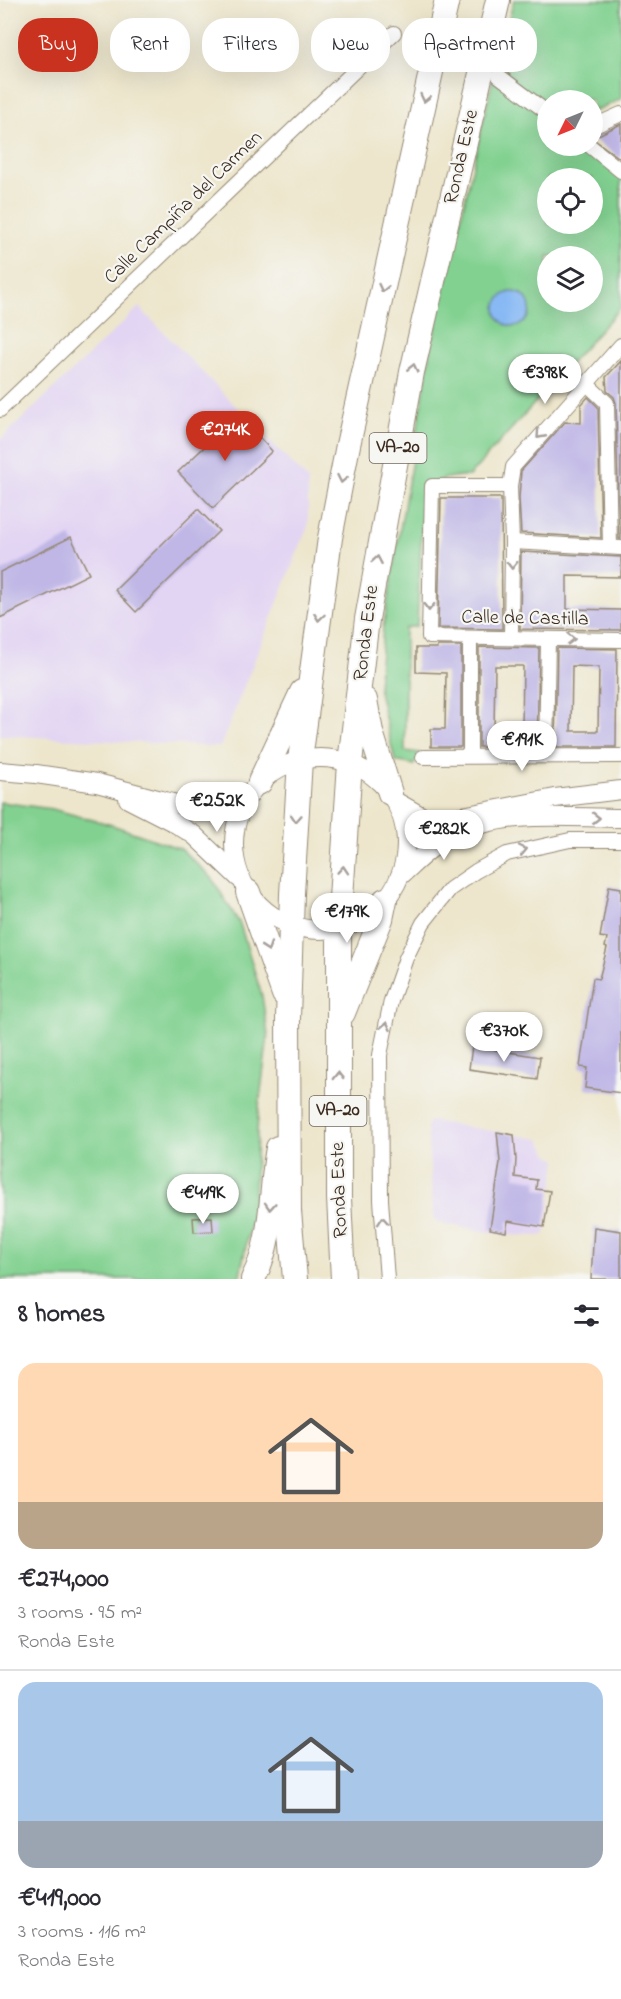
<!DOCTYPE html>
<html lang="en">
<head>
<meta charset="utf-8">
<style>
	body { margin:0; font-family:"Indie Flower",sans-serif; background:#f7f7f7; color:#2b2b33; height:100vh; display:flex; flex-direction:column; font-size:22px; white-space:nowrap }
	* { box-sizing:border-box; margin:0 }
	p { font-size:20px; color:#7c7c81 }
	.icon { flex:none; width:33px; height:33px; fill:none; stroke:currentColor; stroke-width:2; stroke-linecap:round; stroke-linejoin:round }
	.map { position:relative; height:1279px; overflow:hidden }
	.sheet { display:flex; flex-direction:column; background:#fff; flex:1 }
	.sheet>* { flex:none }
	.top-card { position:absolute; left:18px; top:18px; width:585px; height:54px; display:flex; gap:12px }
	.needle { width:39px; rotate:227deg }
	.controls { position:absolute; left:537px; top:90px; display:grid; gap:12px }
	.controls a { display:grid; place-items:center; width:66px; height:66px; border-radius:50%; background:#fff; box-shadow:0 6px 24px #0002; font-size:30px }
	.price { position:absolute; translate:-50% -51px; padding:0 14px; border-radius:21px; background:#fff; color:#222; font-size:20px; line-height:39px; filter:drop-shadow(0 2px 3px #0008) }
	.price::after { content:''; position:absolute; left:50%; top:36px; width:18px; height:14px; margin-left:-9px; background:inherit; clip-path:polygon(0 0,100% 0,50% 100%) }
	.price.current { background:#c8321e; color:#fff }
	ul { padding:0; list-style:none }
	li { display:grid; align-content:center; gap:12px; height:318px; padding:0 18px }
	li+li { border-top:2px solid #e1e1e2 }
	li span { display:grid; place-items:center; height:186px; border-radius:18px; color:#555 }
	li>.icon { margin-inline-start:auto }
	span .icon { width:108px; height:108px; fill:#fffc; stroke-width:1 }
	li b { font-size:26px }
	h2 { display:flex; justify-content:space-between; align-items:center; height:72px; padding:0 18px; font-size:26px }
	.pill { padding:0 21px; border-radius:24px; background:#fff; box-shadow:0 6px 24px #0002; font-size:21px; line-height:54px }
	.pill.current { background:#c8321e; color:#fff }
	.map>svg:first-child { display:block }
	.built { fill:#e2d4f3 }
	.green { fill:#82d191; stroke:#5e7e58; stroke-width:1.5; fill-rule:evenodd }
	.water { fill:#88b9f4; stroke:#627289; stroke-width:1.5 }
	.building { fill:#c0b7e6; fill-rule:evenodd }
	.lines { fill:none; stroke-linecap:round; stroke-linejoin:round }
	.street-casing { stroke:#948875; stroke-width:16 }
	.secondary-casing { stroke:#948875; stroke-width:20 }
	.highway-casing { stroke:#948875; stroke-width:26 }
	.street { stroke:#fff; stroke-width:14 }
	.secondary { stroke:#fff; stroke-width:18 }
	.highway { stroke:#fff; stroke-width:24 }
	.oneway { stroke:#a79f9a }
	.labels { text-anchor:middle; dominant-baseline:central; stroke-width:4.5; stroke-linejoin:round; paint-order:stroke }
	.shield { fill:#f6f6f2; stroke:#73675e; stroke-width:1.5 }
	.shield-label { font-size:18px; font-weight:bold; fill:#3b2a1e }
	.street-label { font-size:20px; fill:#3b2a1e; stroke:#f6f6f2 }
</style>
</head>
<body>
<div class="map">
<svg width="621" height="1279" viewBox="0 0 621 1279">
	<rect width="100%" height="100%" fill="#f6f6f2"/>
	<filter id="ink" filterUnits="userSpaceOnUse"><feTurbulence type="fractalNoise" baseFrequency=".0167" numOctaves="2"/><feDisplacementMap in="SourceGraphic" scale="12" xChannelSelector="R" yChannelSelector="G"/><feConvolveMatrix kernelMatrix="1 2 1 2 8 2 1 2 1" color-interpolation-filters="sRGB"/></filter>
	<filter id="wash" filterUnits="userSpaceOnUse"><feTurbulence type="fractalNoise" baseFrequency=".008" numOctaves="4" result="noise"/><feDisplacementMap in="SourceGraphic" scale="24" xChannelSelector="R" yChannelSelector="G"/><feGaussianBlur stdDeviation="1.35" result="paint"/><feColorMatrix in="noise" values="0 0 0 0 0 0 0 0 0 0 0 0 0 0 0 0 0 1.4 0 .05"/><feComposite in="paint" operator="in"/></filter>
	<g filter="url(#wash)">
		<rect width="100%" height="100%" fill="#ede6cc"/>
		<!-- built -->
		<g class="built">
			<path d="M139,307l169,173v46l-88,221 -220,-12v-295z"/>
			<path d="M431,1121l109,18 9,15 8,6 -12,74 -6,2 -34,-1 -67,-12 -4,-4 -7,-92 1,-5z"/>
		</g>
		<!-- green -->
		<g class="green">
			<path d="M514,0h107v99l-28,13 -1,-12h-44v46h41l32,26v135l-152,169c-24,0 -32,2 -46,23l-6,127 -12,2v123l15,2 -6,12 -19,-4 -17,-74 5,-59 49,-284 62,-270zM548,178h44v46h-44zM548,256h44v46h-44z"/>
			<path d="M0,802l52,7 60,16 69,24 31,29 28,46 22,72 6,39 -10,80 -5,98 -14,66h-239z"/>
		</g>
		<!-- water -->
		<circle class="water" cx="513" cy="309" r="17"/>
		<g id="blocks">
			<!-- building -->
			<g class="building">
				<path d="M621,124v35l-29,-21z"/>
				<path d="M621,361v178h-2l-3,-136 -2,-6 -7,-6 -1,-14z"/>
				<path d="M588,397l10,10 3,131 -80,-5 -2,-35 2,-27 44,-49 16,1v-18z"/>
				<path d="M238,415l34,36 -59,57 -35,-36z"/>
				<path d="M441,498h60l1,131 -64,-1z"/>
				<path d="M198,509l21,22 -83,81 -21,-22z"/>
				<path d="M71,537l18,37 -89,44v-46z"/>
				<path d="M521,552l100,5v20l-54,-1v33l54,1v20l-101,-1z"/>
				<path d="M437,646h24v101h-30v-18h14l1,-56 -30,-1v-24h21z"/>
				<path d="M479,647l60,1 -2,99h-58zM495,666h28l-1,64h-28z"/>
				<path d="M557,648l60,1 -1,98h-61zM572,666l27,1 -1,64h-27z"/>
				<path d="M609,886l12,2v205l-36,-5 2,-20 -7,-1 13,-89 6,1 8,-31 -2,-1 2,-9 -7,-1z"/>
				<path d="M472,1046l68,11 -3,22 -68,-10z"/>
				<path d="M497,1132l17,3 2,24 -1,18 22,3 -1,9 14,2 -6,36 -36,-6 -2,11 -16,-3 10,-67z"/>
				<path d="M212,1217l1,14 -19,1 -1,-14z"/>
				<path d="M594,1227l27,4v48h-30z"/>
			</g>
		</g>
	</g>
	<g filter="url(#ink)">
		<use href="#blocks" fill-opacity="0" stroke="#948875" stroke-width="1.5"/>
		<g class="lines">
			<!-- street casing -->
			<g class="street-casing">
				<g id="street">
					<path d="M499,76l49,37"/>
					<path d="M592,127l29,-13"/>
					<path d="M590,146l31,25"/>
					<path d="M586,383l21,20 3,144"/>
					<path d="M0,410l394,-377"/>
					<path d="M510,486h-78l-3,151 192,3"/>
					<path d="M512,542l109,6"/>
					<path d="M511,638l1,-96 -2,-56 3,-19 108,-122"/>
					<path d="M470,756v-118"/>
					<path d="M546,756l2,-117"/>
					<path d="M423,757l198,-1"/>
					<path d="M387,1279l-6,-79 -1,-145 11,-54 15,-43 17,-35 27,-34 26,-18 31,-17 63,-14h51"/>
				</g>
			</g>
			<!-- secondary casing -->
			<g class="secondary-casing">
				<g id="secondary">
					<circle cx="320" cy="844" r="86"/>
					<path d="M0,771l36,3 61,9 98,26c22,-1 37,-7 56,-18"/>
					<path d="M128,799l45,23 21,13 45,43"/>
					<path d="M395,801l30,17 22,1 108,-21 66,-8"/>
					<path d="M400,876c16,-14 32,-31 51,-40 51,-27 115,-18 170,-18"/>
				</g>
			</g>
			<!-- highway casing -->
			<g class="highway-casing">
				<g id="highway">
					<path d="M365,700l6,32 19,61"/>
					<path d="M260,782l42,-90"/>
					<path d="M248,892l36,102"/>
					<path d="M343,1013l38,-94 4,-19"/>
					<path d="M253,1279c21,-40 17,-88 25,-131"/>
					<path d="M295,1279l-6,-68 -1,-193 4,-124 8,-134 30,-222 18,-93 99,-445"/>
					<path d="M343,1279l-4,-81v-270l11,-165 17,-144 45,-247 86,-372"/>
				</g>
			</g>
			<!-- street -->
			<use href="#street" class="street"/>
			<!-- secondary -->
			<use href="#secondary" class="secondary"/>
			<!-- highway -->
			<use href="#highway" class="highway"/>
		</g>
		<!-- one-way arrows -->
		<defs><path id="oneway-chevron" d="M-2-3.5L2.5 0L-2 3.5" fill="none" stroke-width="1.6" stroke-linecap="round" stroke-linejoin="round" transform="scale(1.5)"/></defs>
		<g class="oneway">
			<use href="#oneway-chevron" transform="translate(425 98) rotate(103)"/>
			<use href="#oneway-chevron" transform="translate(383 288) rotate(103)"/>
			<use href="#oneway-chevron" transform="translate(413 368) rotate(-77)"/>
			<use href="#oneway-chevron" transform="translate(540 435) rotate(132)"/>
			<use href="#oneway-chevron" transform="translate(342 479) rotate(101)"/>
			<use href="#oneway-chevron" transform="translate(377 560) rotate(-80)"/>
			<use href="#oneway-chevron" transform="translate(512 565) rotate(91)"/>
			<use href="#oneway-chevron" transform="translate(429 607) rotate(91)"/>
			<use href="#oneway-chevron" transform="translate(319 617) rotate(98)"/>
			<use href="#oneway-chevron" transform="translate(571 639) rotate(1)"/>
			<use href="#oneway-chevron" transform="translate(296 818) rotate(94)"/>
			<use href="#oneway-chevron" transform="translate(596 818)"/>
			<use href="#oneway-chevron" transform="translate(523 850) rotate(-12)"/>
			<use href="#oneway-chevron" transform="translate(343 870) rotate(-86)"/>
			<use href="#oneway-chevron" transform="translate(267 947) rotate(71)"/>
			<use href="#oneway-chevron" transform="translate(386 1026) rotate(-78)"/>
			<use href="#oneway-chevron" transform="translate(338 1076) rotate(-90)"/>
			<use href="#oneway-chevron" transform="translate(270 1206) rotate(94)"/>
			<use href="#oneway-chevron" transform="translate(383 1221) rotate(-94)"/>
		</g>
	</g>
	<g class="labels">
		<!-- shield labels -->
		<g class="shield">
			<rect x="369.5" y="433" width="57" height="30" rx="4.5"/>
			<rect x="309.5" y="1096" width="57" height="30" rx="4.5"/>
		</g>
		<g class="shield-label">
			<text x="398" y="448">VA-20</text>
			<text x="338" y="1111">VA-20</text>
		</g>
		<!-- street labels -->
		<g class="street-label">
			<text transform="translate(462 157) rotate(-77)">Ronda Este</text>
			<text transform="translate(184 208) rotate(-44)">Calle Campiña del Carmen</text>
			<text transform="translate(525 619) rotate(1)">Calle de Castilla</text>
			<text transform="translate(367 633) rotate(-83)">Ronda Este</text>
			<text transform="translate(340 1190) rotate(-92)">Ronda Este</text>
		</g>
	</g>
</svg>
<div class="controls">
<a><svg class="needle" viewBox="-14 -14 28 28"><path d="M0-13l5 13h-10z" fill="#e53935"/><path d="M0 13l5-13h-10z" fill="#7c7c81"/></svg></a>
<a><svg class="icon" aria-label="locate" viewBox="0 0 24 24"><circle cx="12" cy="12" r="6"/><path d="M12 2v4M12 18v4M2 12h4M18 12h4"/></svg></a>
<a><svg class="icon" aria-label="layers" viewBox="0 0 24 24"><path d="M12 4l9 5-9 5-9-5zM3 14l9 5 9-5"/></svg></a>
</div>
<b class="price" style="left:545px;top:405px">€398K</b>
<b class="price current" style="left:225px;top:462px">€274K</b>
<b class="price" style="left:522px;top:772px">€191K</b>
<b class="price" style="left:217px;top:833px">€252K</b>
<b class="price" style="left:444px;top:861px">€282K</b>
<b class="price" style="left:347px;top:944px">€179K</b>
<b class="price" style="left:504px;top:1063px">€370K</b>
<b class="price" style="left:203px;top:1225px">€419K</b>
<div class="top-card">
<a class="pill current">Buy</a>
<a class="pill">Rent</a>
<a class="pill">Filters</a>
<a class="pill">New</a>
<a class="pill">Apartment</a>
</div>
</div>
<section class="sheet">
<h2>8 homes<svg class="icon" aria-label="filters" viewBox="0 0 24 24"><path d="M4 7h16M4 17h16"/><circle cx="9" cy="7" r="2"/><circle cx="15" cy="17" r="2"/></svg></h2>
<ul>
<li><span style="background:linear-gradient(#ffd9b3 75%,#b9a48a 0)"><svg class="icon" aria-label="home" viewBox="0 0 24 24"><path d="M3 11l9-7 9 7M6 9v11h12V9"/></svg></span><div><b>€274,000</b><p>3 rooms · 95 m²</p><p>Ronda Este</p></div></li>
<li><span style="background:linear-gradient(#a9c7e8 75%,#9aa5b1 0)"><svg class="icon" aria-label="home" viewBox="0 0 24 24"><path d="M3 11l9-7 9 7M6 9v11h12V9"/></svg></span><div><b>€419,000</b><p>3 rooms · 116 m²</p><p>Ronda Este</p></div></li>
</ul>
</section>
</body>
</html>
